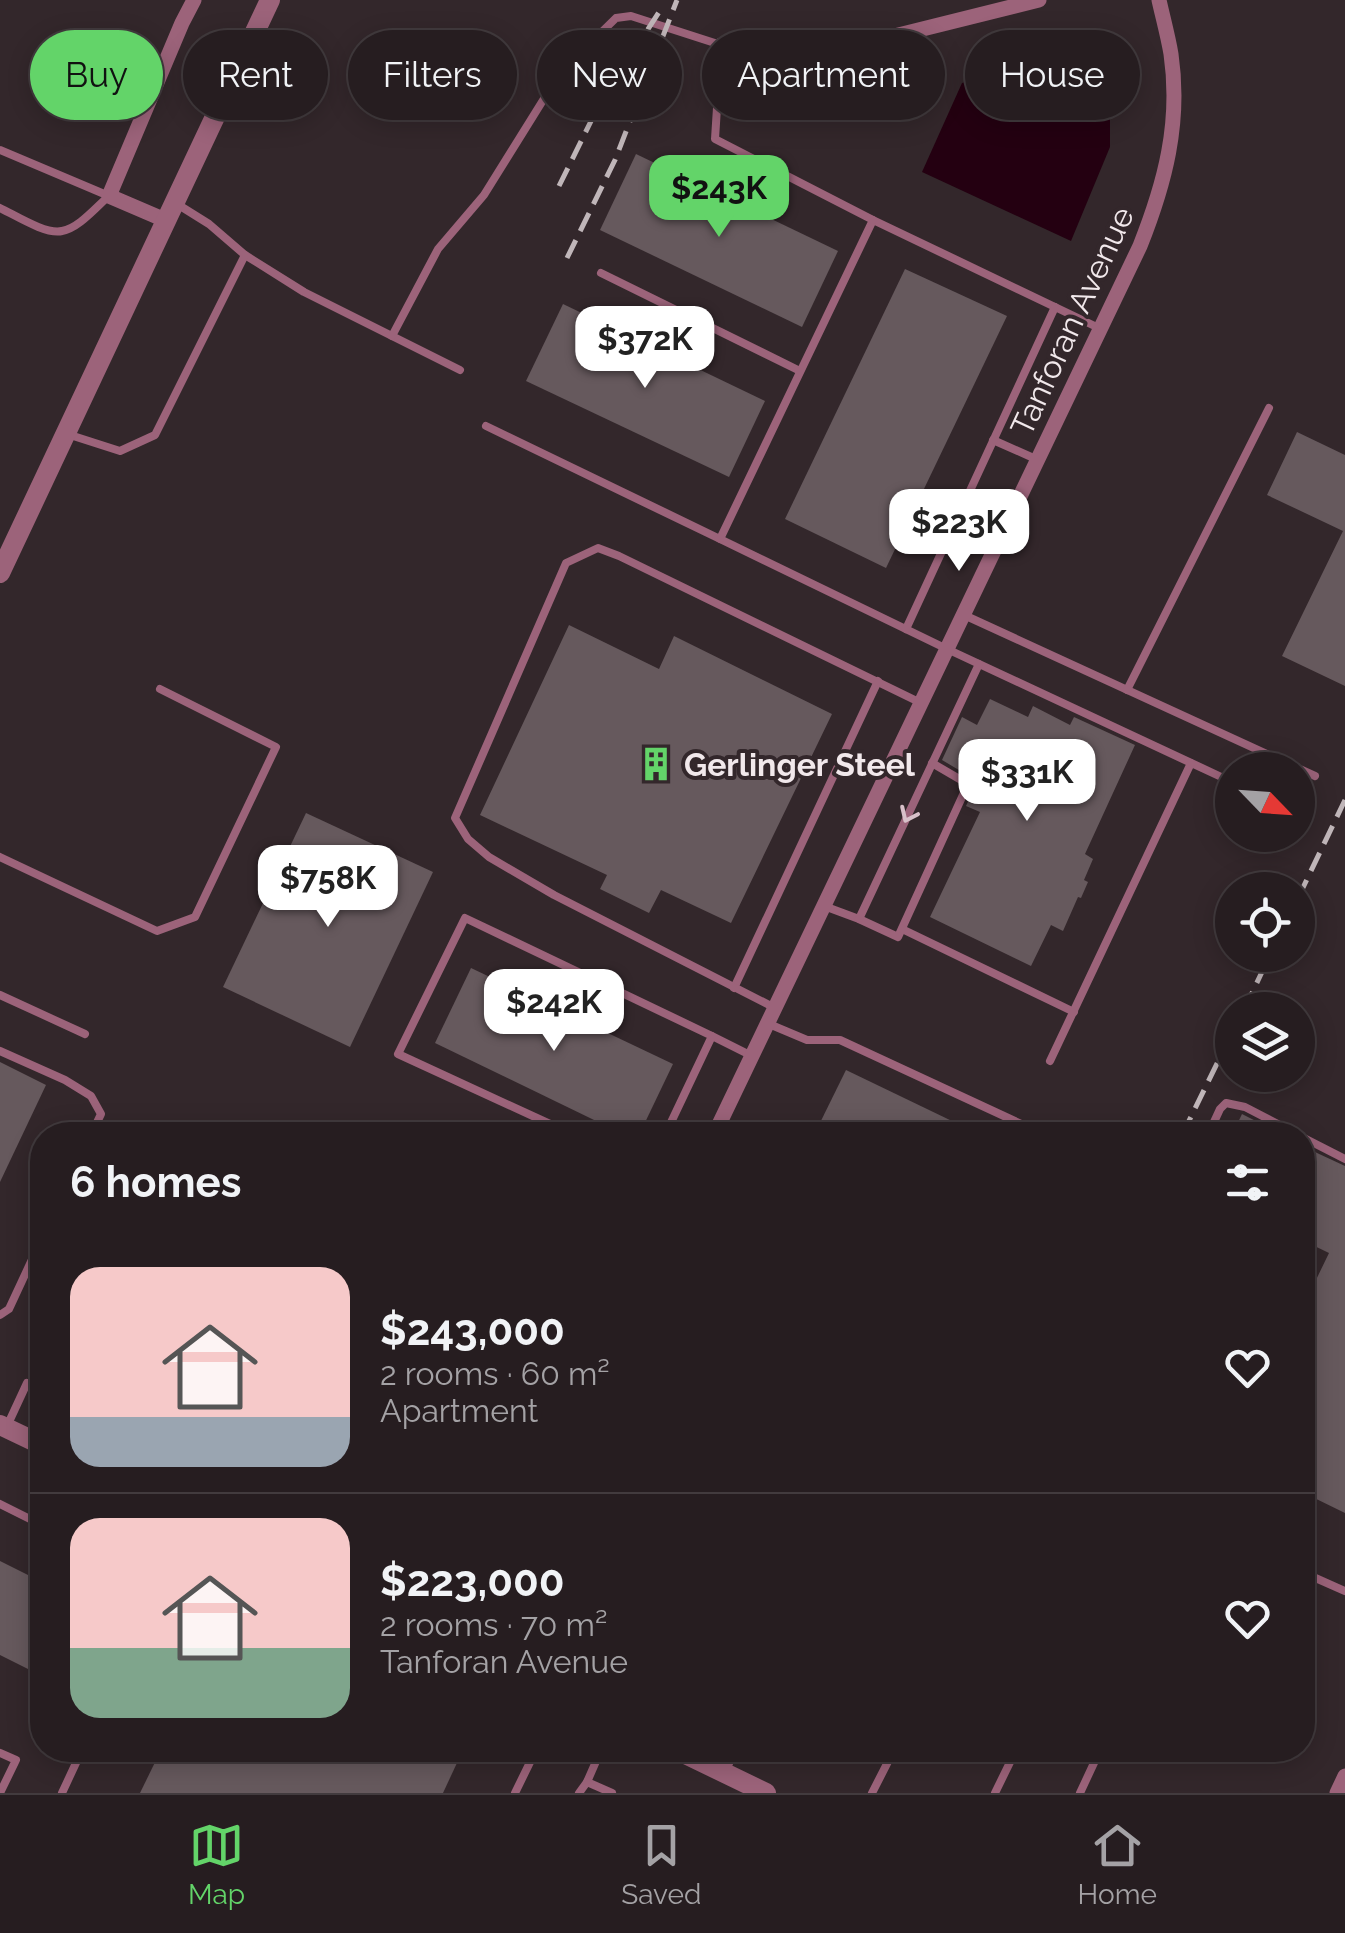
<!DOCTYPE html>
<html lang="en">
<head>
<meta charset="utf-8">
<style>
	body { margin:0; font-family:Raleway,sans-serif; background:#322a2d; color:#f1f3f6; height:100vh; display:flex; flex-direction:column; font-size:38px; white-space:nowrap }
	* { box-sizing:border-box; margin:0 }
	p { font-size:32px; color:#a4a2a5 }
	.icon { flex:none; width:55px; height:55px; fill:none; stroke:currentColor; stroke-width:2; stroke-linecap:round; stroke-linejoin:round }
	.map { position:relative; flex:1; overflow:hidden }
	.side { position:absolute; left:30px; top:1122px; width:1285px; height:640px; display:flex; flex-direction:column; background:#261d20; border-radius:40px; box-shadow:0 5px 25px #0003,0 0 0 2px #423b3e }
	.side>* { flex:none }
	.banner { position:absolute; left:30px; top:30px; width:1285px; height:90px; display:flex; gap:20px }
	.needle { width:65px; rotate:115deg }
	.fabs { position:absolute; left:1215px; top:752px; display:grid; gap:20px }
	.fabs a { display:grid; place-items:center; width:100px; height:100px; border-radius:50%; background:#261d20; box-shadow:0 5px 25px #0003,0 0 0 2px #423b3e; font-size:50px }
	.price { position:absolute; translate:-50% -85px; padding:0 22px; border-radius:20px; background:#fff; color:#222; font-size:32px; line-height:65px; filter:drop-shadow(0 2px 5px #0008) }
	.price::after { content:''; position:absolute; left:50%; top:60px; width:30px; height:22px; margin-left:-15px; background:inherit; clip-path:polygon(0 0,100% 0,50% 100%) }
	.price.current { background:#63d469; color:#111 }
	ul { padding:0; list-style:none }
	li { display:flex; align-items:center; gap:30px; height:250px; padding:0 40px }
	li+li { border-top:2px solid #423b3e }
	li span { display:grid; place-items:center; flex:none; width:280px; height:200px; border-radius:30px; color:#555 }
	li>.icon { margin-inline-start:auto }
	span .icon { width:120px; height:120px; fill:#fffc; stroke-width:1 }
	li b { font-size:42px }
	h2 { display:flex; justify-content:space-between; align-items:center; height:120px; padding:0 40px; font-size:42px }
	.pill { padding:0 35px; border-radius:45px; background:#261d20; box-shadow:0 5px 25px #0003,0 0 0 2px #423b3e; font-size:35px; line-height:90px }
	.pill.current { background:#63d469; color:#111 }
	.tab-bar { display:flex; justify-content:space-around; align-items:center; height:140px; border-top:2px solid #423b3e; background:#261d20; font-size:28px; color:#a4a2a5 }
	.tab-bar a { display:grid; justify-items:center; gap:5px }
	.tab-bar .current { color:#63d469 }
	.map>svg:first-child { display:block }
	.water { fill:#240011 }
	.building { fill:#66595d }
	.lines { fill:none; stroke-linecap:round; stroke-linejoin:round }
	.service { stroke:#9c637a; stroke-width:8 }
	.minor { stroke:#9c637a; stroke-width:15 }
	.tertiary { stroke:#9c637a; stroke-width:20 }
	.rail { stroke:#c0b6b9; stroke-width:5; stroke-dasharray:20 10; stroke-linecap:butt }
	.oneway { stroke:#d8c0c9 }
	.labels { text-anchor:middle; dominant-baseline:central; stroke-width:8; stroke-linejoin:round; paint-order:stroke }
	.street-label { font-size:32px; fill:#f1e8eb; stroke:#33272b }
	.poi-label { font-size:32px; font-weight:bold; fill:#f1e8eb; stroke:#33272b; text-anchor:start }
</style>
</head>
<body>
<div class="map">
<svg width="1345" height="1793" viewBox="0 0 1345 1793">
	<rect width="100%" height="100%" fill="#33272b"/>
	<!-- water -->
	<path class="water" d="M1110,43v104l-39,94 -149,-69 40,-89z"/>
	<!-- building -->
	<g class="building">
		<path d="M636,154l202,97 -36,76 -202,-97z"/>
		<path d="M905,269l102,47 -121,252 -101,-49z"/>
		<path d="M563,304l202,97 -36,76 -203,-96z"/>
		<path d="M1297,432l48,23v231l-63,-30 61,-125 -76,-36z"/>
		<path d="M569,625l90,44 15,-33 158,78 -101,209 -70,-33 -12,23 -49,-24 7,-14 -127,-60z"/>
		<path d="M990,699l38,18 5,-11 37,19 4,-8 61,28 -50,109 8,5 -9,21 4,2 -7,16 -3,-1 -15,34 -12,-6 -20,41 -101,-49 50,-105 -14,-6 9,-20 -1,-7 -32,-19 20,-43 15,8z"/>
		<path d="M306,813l127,59 -83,175 -127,-60z"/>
		<path d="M471,968l202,96 -34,71h-14l-190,-92z"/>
		<path d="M0,1062l46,23 -46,97z"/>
		<path d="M846,1070l135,65h-167z"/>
		<path d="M1242,1114l41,21h-51z"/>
		<path d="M1302,1146l43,20v347l-43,-21v-213l12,5 15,-31 -27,-13z"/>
		<path d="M0,1561l42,21v94l-42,-21z"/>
		<path d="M161,1750h302l-20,43h-303z"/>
	</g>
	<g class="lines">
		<!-- service -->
		<g class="service">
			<path d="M0,150l109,46c-13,11 -30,32 -47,35 -16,4 -47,-16 -62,-23"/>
			<path d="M177,204l32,20 36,31 59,37 156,78"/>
			<path d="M601,273l199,98"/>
			<path d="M1101,329l-228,-109 -153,319 227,110 285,133"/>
			<path d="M392,336l46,-87 46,-54 76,-122 56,-55 15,-2 90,29 -6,94 158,81"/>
			<path d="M486,426l234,113"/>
			<path d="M67,434l53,17 35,-16 90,-180"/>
			<path d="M993,440l45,20"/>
			<path d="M964,615l351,161"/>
			<path d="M906,629l149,-322"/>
			<path d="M1127,690l142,-282"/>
			<path d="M0,857l157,74 38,-14 81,-170 -116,-58"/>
			<path d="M824,906l35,13 39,18 70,-153 -36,-21"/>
			<path d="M859,919l120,-255"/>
			<path d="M902,929l172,83"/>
			<path d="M734,988l144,-307"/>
			<path d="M0,995l85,39"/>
			<path d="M775,1008l-221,-113 -65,-38 -21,-18 -13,-21 111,-255 32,-15 21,8 302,147"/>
			<path d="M769,1024l38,16h33l205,95"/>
			<path d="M712,1036l40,20"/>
			<path d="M0,1051l65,29 26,16 10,18 -10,21"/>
			<path d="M1050,1061l141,-298"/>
			<path d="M420,1135l4,-6h16l14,6"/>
			<path d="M574,1135l-176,-81 67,-136 247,118 -47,99"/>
			<path d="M1208,1135l12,-26 6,-6 19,4 54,28"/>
			<path d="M1302,1137l43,22"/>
			<path d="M0,1315l9,-6 33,-71"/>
			<path d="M8,1424l19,-41 15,7"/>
			<path d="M0,1504l42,21"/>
			<path d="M1302,1572l43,19"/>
			<path d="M0,1753l16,7 -16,33"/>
			<path d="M724,1773l12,-23"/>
			<path d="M587,1782l25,11"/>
			<path d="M62,1793l20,-43"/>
			<path d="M515,1793l21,-43"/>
			<path d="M579,1793l8,-11 14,-32"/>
			<path d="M872,1793l22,-43"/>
			<path d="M995,1793l21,-43"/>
			<path d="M1080,1793l20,-43"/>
		</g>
		<!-- minor -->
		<g class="minor">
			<path d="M721,45c29,10 54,14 85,13l233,-58"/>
			<path d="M165,220l-56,-24 73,-173 12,-23"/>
			<path d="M714,1135l426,-889c25,-63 41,-123 31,-192 -3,-18 -8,-36 -12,-54"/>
			<path d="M1337,1793l8,-17"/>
		</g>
		<!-- tertiary -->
		<g class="tertiary">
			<path d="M0,573c91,-190 179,-382 270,-573"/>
			<path d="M0,1425l42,20"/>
			<path d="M677,1750l89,43"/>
		</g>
		<!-- rail -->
		<g class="rail">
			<path d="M559,186l39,-79 63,-98"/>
			<path d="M567,258l48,-98 62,-160"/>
			<path d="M1298,898l47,-98"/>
			<path d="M1244,1010l26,-55"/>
			<path d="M1182,1135l50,-102"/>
		</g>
	</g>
	<!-- one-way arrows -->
	<defs><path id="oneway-chevron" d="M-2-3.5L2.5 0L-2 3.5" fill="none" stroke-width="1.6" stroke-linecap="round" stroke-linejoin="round" transform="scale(2.5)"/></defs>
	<use class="oneway" href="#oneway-chevron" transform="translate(908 815) rotate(115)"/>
	<!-- icons -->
	<defs>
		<g id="building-bare" transform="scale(2.7)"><path d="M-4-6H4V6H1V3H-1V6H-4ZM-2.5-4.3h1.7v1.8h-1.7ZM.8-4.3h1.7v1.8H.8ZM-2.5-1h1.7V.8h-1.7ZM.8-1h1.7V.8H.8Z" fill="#63d469" stroke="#33272b" stroke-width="2.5" paint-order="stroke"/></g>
	</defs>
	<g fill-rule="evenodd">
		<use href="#building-bare" x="656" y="764"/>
	</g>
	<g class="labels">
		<!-- street labels -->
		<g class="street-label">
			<text transform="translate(1072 321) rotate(-65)">Tanforan Avenue</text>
		</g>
		<!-- poi labels -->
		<g class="poi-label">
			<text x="684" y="764">Gerlinger Steel</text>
		</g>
	</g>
</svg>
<div class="fabs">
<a><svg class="needle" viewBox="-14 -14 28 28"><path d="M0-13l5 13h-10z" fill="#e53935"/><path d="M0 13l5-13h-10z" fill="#a4a2a5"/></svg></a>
<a><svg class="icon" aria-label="locate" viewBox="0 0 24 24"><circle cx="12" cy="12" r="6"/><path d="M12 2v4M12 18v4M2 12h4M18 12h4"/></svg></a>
<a><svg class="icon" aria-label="layers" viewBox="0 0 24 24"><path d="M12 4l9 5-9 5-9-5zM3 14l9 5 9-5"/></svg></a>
</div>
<b class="price current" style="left:719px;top:240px">$243K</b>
<b class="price" style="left:645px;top:391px">$372K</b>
<b class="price" style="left:959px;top:574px">$223K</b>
<b class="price" style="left:1027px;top:824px">$331K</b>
<b class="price" style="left:328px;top:930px">$758K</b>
<b class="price" style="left:554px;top:1054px">$242K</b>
<div class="banner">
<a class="pill current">Buy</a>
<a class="pill">Rent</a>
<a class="pill">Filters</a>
<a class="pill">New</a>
<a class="pill">Apartment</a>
<a class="pill">House</a>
</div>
<section class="side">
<h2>6 homes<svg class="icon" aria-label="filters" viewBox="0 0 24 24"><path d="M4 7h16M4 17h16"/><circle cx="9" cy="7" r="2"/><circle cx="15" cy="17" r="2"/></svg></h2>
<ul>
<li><span style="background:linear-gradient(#f6c9c9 75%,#9aa5b1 0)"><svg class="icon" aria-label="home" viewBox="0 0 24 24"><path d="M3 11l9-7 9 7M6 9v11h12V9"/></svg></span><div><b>$243,000</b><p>2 rooms · 60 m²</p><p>Apartment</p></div><svg class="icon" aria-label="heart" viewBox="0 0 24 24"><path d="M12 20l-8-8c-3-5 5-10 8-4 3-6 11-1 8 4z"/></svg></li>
<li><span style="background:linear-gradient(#f6c9c9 65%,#7fa58c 0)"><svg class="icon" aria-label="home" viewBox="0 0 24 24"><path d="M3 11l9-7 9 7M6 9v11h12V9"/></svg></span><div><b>$223,000</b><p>2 rooms · 70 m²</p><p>Tanforan Avenue</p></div><svg class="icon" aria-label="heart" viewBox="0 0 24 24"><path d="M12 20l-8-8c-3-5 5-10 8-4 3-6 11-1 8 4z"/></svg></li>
</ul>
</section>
</div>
<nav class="tab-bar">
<a class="current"><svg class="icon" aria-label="map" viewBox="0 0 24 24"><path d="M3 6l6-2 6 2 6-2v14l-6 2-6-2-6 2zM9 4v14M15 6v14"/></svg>Map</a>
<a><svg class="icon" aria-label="saved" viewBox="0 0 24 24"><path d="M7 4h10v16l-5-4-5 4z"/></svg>Saved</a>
<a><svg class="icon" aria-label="home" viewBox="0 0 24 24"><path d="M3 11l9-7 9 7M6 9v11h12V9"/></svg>Home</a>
</nav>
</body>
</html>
